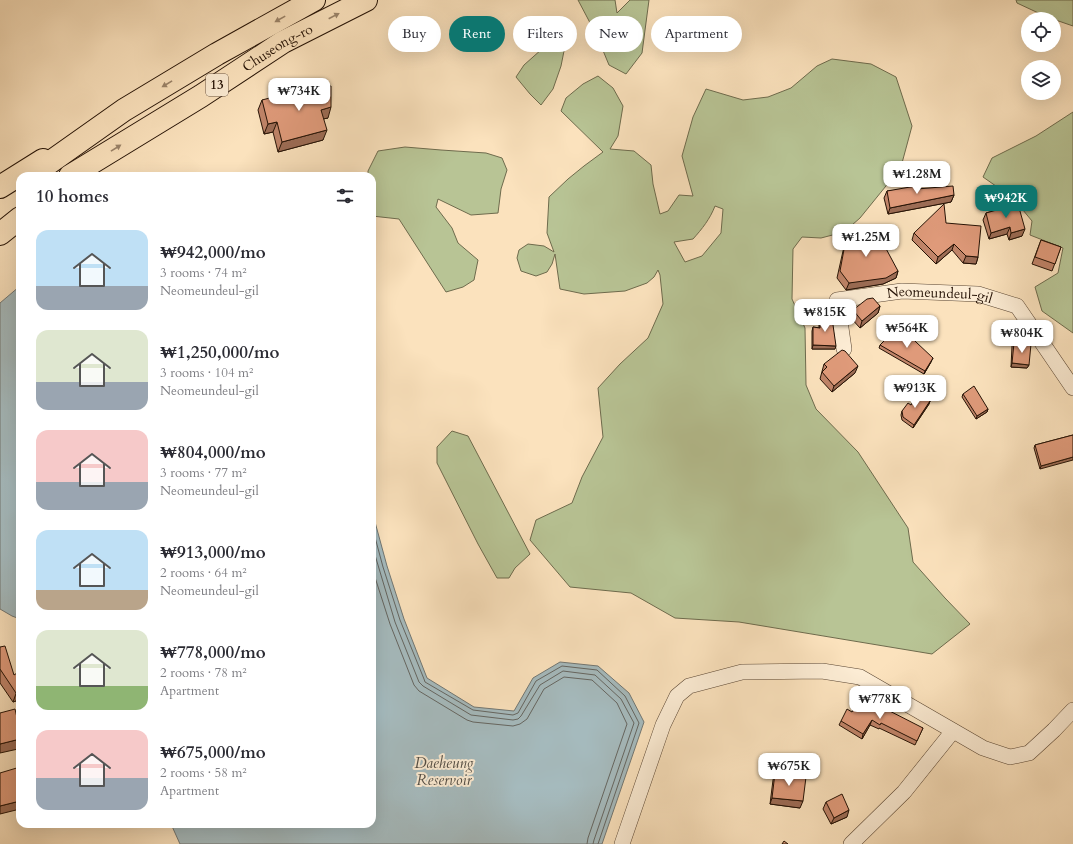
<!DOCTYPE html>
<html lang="en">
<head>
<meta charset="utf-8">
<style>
	body { margin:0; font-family:Cardo,serif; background:#f7f7f7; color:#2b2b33; height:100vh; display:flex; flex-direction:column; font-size:15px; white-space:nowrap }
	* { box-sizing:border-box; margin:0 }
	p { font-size:13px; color:#7c7c81 }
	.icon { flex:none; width:22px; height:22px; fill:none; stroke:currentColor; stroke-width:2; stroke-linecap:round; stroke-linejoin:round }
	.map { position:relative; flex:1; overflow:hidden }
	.drawer { position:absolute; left:16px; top:172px; width:360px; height:656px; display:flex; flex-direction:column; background:#fff; border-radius:12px; box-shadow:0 4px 16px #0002 }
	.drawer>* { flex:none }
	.guide { position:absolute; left:388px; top:16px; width:380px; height:36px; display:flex; gap:8px }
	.tools { position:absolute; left:1021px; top:12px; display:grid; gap:8px }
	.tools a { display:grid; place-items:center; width:40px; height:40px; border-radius:50%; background:#fff; box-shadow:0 4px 16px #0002; font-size:20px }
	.price { position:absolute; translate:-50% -34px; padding:0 9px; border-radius:8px; background:#fff; color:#222; font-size:13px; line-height:26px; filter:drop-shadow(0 1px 2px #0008) }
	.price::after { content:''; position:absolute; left:50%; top:24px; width:12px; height:9px; margin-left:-6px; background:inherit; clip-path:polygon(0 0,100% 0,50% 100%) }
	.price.on { background:#0f766e; color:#fff }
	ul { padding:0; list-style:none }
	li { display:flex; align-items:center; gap:12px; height:100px; padding:0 20px }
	li span { display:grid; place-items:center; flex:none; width:112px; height:80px; border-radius:12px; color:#555 }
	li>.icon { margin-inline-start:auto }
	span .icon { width:48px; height:48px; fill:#fffc; stroke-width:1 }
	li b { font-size:17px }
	h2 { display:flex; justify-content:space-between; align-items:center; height:48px; padding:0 20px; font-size:17px }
	.pill { padding:0 14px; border-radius:18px; background:#fff; box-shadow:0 4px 16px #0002; font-size:14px; line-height:36px }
	.pill.on { background:#0f766e; color:#fff }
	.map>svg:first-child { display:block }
	.green { fill:#b8c495; stroke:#6e6b4d; fill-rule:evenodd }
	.water { fill:#a5babd; stroke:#727773 }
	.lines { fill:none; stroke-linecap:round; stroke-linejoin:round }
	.shore { stroke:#656661; stroke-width:1 }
	.minor-casing { stroke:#5a4633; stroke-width:16 }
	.primary-casing { stroke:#251205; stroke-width:24 }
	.minor { stroke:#fcecd4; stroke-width:15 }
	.primary { stroke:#fbe2bd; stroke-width:22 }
	.wall { fill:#c08469; stroke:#251205 }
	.shaded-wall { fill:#9c6c55; stroke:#251205 }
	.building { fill:#df9a7a; stroke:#251205 }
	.oneway { fill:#9b846a }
	.labels { text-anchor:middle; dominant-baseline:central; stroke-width:4; stroke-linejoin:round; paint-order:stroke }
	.shield { fill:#fcecd4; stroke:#665343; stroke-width:1 }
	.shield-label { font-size:13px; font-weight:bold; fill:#251205 }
	.street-label { font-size:14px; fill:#251205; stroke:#fcecd4 }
	.water-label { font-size:15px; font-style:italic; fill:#524d45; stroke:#fcecd4 }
</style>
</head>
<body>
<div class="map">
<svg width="1073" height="844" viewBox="0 0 1073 844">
	<rect width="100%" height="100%" fill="#fbe2bd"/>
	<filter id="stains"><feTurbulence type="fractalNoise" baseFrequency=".005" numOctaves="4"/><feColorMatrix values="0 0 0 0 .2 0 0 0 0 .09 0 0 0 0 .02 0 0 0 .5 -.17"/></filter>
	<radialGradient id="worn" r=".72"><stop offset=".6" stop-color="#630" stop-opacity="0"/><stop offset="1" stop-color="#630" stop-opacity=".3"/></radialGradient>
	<!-- green -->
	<g class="green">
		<path d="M578,0h37l2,13 13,-13h19l-7,53 -16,21 -17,-9 -12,-29z"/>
		<path d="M1016,0h57v26l-26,-9 -30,-14z"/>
		<path d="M565,46l-4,20 -8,23 -12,16 -11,-11 -14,-17 8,-12 18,-16z"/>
		<path d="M832,59l39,5 25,13 16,49 -10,37 -12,18 -30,37 -16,14 -23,6 -19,-1 -9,12 -1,50 13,29 1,57 10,24 42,43 50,76 5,34 32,36 25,26 -38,30 -193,-32 -64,-4 -44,-25 -61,-6 -40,-47 6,-20 36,-17 10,-26 21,-40 -5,-49 22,-24 28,-26 15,-34 -3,-29 -2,-5 -4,7 -7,6 -22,8 -41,3 -24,-5 -5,-35 -3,10 -5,8 -11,4 -15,-5 -4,-13 2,-8 9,-6 16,2 10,6 -7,-19 2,-36 19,-18 16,-13 19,-14 -42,-41 5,-13 17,-14 15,-8 15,12 10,18 -5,30 -8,13 24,2 17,14 2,19 7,30 8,-3 11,-16 14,1 -11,-40 11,-39 13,-28 37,11 25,-3 23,-9 26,-22zM715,206l8,3 -2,24 -19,23 -17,6 -11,-20 19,-3c9,-10 17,-20 22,-33z"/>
		<path d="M1073,112v221l-31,-22 -7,-24 23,-14 5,-25 -33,-13 2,-14 -19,-23 -30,-21 9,-19 44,-22z"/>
		<path d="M405,147l36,3 45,3 16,5 5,12 -6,19 -3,24 -27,2 -33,-16 -2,8 16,21 6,15 20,17 -4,20 -11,7 -17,5 -47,-73 -27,-3v-40h-4v-5l10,-20z"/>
		<path d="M372,367l2,55 -2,1z"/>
		<path d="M452,431l16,5 62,118 -15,14 -6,10h-12l-19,-34 -41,-81v-16z"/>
	</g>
	<!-- water -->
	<g class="water">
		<path d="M20,286v333l-8,-3 -12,-7v-306z"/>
		<path d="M372,511l15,55 17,53 23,59 47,29 40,4 19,-33 27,-16 38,4 31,27 15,29 -42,122h-422l-9,-20h201z"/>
	</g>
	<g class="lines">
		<!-- shore -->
		<g class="shore">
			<path d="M372,526l11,41 17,53 24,59 1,3 48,28 40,5 5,-2 18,-32 26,-15 35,4 28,26 14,27 -41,121"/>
			<path d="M372,545l23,77 24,60 4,4 48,29 42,5 5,-1 3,-3 19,-31 23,-14 32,4 26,24 13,24 -40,117 -1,4"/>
			<path d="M372,568l18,56 24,61 5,6 48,29 6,2 40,4 7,-2 7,-5 17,-30 20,-12 28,3 25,23 10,21 -39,114 -1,6"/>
		</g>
		<!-- minor casing -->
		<g class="minor-casing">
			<g id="minor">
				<path id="s1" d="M844,349l-7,-49 65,-9 76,3 39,12 56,82"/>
				<path d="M622,844l41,-119 14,-29 12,-10 53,-14 80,-1 38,6 123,71 27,9 19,-4 25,-23 19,-20"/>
				<path d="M851,844l53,-52 49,-61"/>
			</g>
		</g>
		<!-- primary casing -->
		<g class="primary-casing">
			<g id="primary">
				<path d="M32,176l17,-13 75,-53 93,-56 97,-54"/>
				<path id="s2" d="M70,176l131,-80 82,-54 83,-42"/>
				<path d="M0,187l43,-27"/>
				<path d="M0,234l20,-16"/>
			</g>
		</g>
		<!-- minor -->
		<use href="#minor" class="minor"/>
		<!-- primary -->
		<use href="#primary" class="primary"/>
	</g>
	<!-- wall -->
	<g class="wall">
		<path d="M262,100l66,18 -5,1v21l-45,12 -5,-20 -9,2 -6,-24z"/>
		<path d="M917,189l37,6 -3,7 -63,12 -4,-16 3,-7z"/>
		<path d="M1018,204l4,32 -13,4 -2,-6 -18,5 -6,-19 3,-7z"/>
		<path d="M946,223l32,34 -2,7 -13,-1 -11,-13 -16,14 -24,-24 2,-7z"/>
		<path d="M1041,240l20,7 -9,24 -20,-7z"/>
		<path d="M845,244l53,27 -2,7 -13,6 -37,6 -9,-12 6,-27z"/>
		<path d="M880,306l-2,7 -18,15 -10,-11 3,-7z"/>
		<path d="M820,318l15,31h-23v-18l1,-4 6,1v-7z"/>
		<path d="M1014,343l15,22 -2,3 -16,-1 1,-21z"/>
		<path d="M880,345l51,17 -7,12 -45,-26z"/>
		<path d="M824,364l31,9 -23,19 -12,-13z"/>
		<path d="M963,394l25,15 -1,3 -11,7 -14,-22z"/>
		<path d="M930,401l-1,3 -16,24 -11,-8 -1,-5 1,-4 9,-6z"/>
		<path d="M1073,435l-33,34 -6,-21 1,-3z"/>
		<path d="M0,647l18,48 -2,6 -3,1 -13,-19z"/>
		<path d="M852,712l71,16 -8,17 -36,-17v1l-9,-4 -8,14 -23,-14 2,-4z"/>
		<path d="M775,773l25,35 -30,-4 3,-24z"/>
		<path d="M826,802l21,15 -16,7 -8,-15z"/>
	</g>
	<!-- shaded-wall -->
	<g class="shaded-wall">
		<path d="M331,107l-3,11 -10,2 3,-10z"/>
		<path d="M277,122l-4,10 -9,2 4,-10z"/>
		<path d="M327,130l-4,10 -45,12 4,-10z"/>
		<path d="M954,195l-3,7 -63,12 2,-6z"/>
		<path d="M1010,227l-3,7 -18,5 2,-6z"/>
		<path d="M1025,229l-3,7 -13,4 2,-7z"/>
		<path d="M954,244l-2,6 -16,14 2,-7z"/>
		<path d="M966,256l12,1 -2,7 -13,-1z"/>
		<path d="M898,271l-2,7 -13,6 -37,6 3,-7z"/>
		<path d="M880,306l-2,7 -18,15 2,-7z"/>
		<path d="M813,345l23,1 -1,3h-23z"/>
		<path d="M933,358l-2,4 -7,12 1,-3z"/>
		<path d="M1012,363l17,2 -2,3 -16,-1z"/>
		<path d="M858,366l-3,7 -23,19 2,-6z"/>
		<path d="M930,401l-1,3 -16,24 1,-3z"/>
		<path d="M988,409l-1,3 -11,7 1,-3z"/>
		<path d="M1073,457v3l-33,9 1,-3z"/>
		<path d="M20,687v7l-2,1 -2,6 -3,1 5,-14z"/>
		<path d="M872,720l-2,5 -8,14 1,-5z"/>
		<path d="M20,739v5l-2,5 -18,4v-9z"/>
		<path d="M772,798l31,3 -3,7 -30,-4z"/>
		<path d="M20,801v8l-20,5v-8z"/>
		<path d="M849,810l-2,7 -16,7 3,-6z"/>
	</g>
	<!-- building -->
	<g class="building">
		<path d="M331,86v21l-10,3 6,20 -45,12 -5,-20 -9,2 -6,-24 50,-13z"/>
		<path d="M916,186l1,3 36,-3 1,9 -64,13 -3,-17z"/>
		<path d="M944,204l2,19 35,3 -3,31 -12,-1 -12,-12 -16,13 -24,-24z"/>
		<path d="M1018,204l7,25 -14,4 -1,-6 -19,6 -5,-20z"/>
		<path d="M867,225l16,18 15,28 -12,7 -37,5 -9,-12 5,-27z"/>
		<path d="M1041,240l20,7 -6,17 -20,-7z"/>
		<path d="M873,298l7,8 -18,15 -9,-11 14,-11z"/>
		<path d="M820,318h12l4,28 -23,-1v-18l7,1z"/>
		<path d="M899,326l34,32 -8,13 -45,-26z"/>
		<path d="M1014,343l17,1 -2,21 -17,-2z"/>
		<path d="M842,350l3,1 13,15 -24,20 -12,-14 5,-5 -3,-3z"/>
		<path d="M974,386l14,23 -11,7 -14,-22z"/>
		<path d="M918,393l12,8 -16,24 -11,-8 -1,-6 6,-8 3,2z"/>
		<path d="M1073,435v22l-32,9 -6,-21z"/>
		<path d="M5,646l9,29 6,-4v16l-2,1 1,4 -3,1 -16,-24v-22z"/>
		<path d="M874,703l49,25 -6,13 -36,-18 -1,2 -8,-5 -9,14 -22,-13 6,-12 5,3 5,-8z"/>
		<path d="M15,709l5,22v8l-20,5v-31z"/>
		<path d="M20,767v34l-20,5v-33z"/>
		<path d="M775,773l31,4 -3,24 -31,-3z"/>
		<path d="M842,794l7,16 -15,8 -8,-16z"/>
		<path d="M784,841l4,3h-6z"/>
	</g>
	<!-- one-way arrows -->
	<defs><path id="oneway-solid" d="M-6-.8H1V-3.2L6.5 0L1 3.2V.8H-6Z"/></defs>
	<g class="oneway">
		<use href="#oneway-solid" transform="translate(334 16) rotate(-27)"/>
		<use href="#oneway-solid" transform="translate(280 19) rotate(151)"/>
		<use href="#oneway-solid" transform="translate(167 84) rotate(149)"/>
		<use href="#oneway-solid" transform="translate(116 148) rotate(-32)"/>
	</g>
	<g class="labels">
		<!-- shield labels -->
		<rect class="shield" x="206" y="74" width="22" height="22" rx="3"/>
		<g class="shield-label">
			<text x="217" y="85">13</text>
		</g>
		<!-- street labels -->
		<g class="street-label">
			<text stroke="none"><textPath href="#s2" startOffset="244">Chuseong-ro</textPath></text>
			<text stroke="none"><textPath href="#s1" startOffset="153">Neomeundeul-gil</textPath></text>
		</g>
		<!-- water labels -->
		<g class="water-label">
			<text x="444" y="763">Daeheung<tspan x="444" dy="17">Reservoir</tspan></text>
		</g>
	</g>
	<rect width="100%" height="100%" filter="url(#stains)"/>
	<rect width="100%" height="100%" fill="url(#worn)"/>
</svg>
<div class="tools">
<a><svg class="icon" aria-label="locate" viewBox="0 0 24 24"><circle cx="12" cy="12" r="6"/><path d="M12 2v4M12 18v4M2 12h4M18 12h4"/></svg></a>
<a><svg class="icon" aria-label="layers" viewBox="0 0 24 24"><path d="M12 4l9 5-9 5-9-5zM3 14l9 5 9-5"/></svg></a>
</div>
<b class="price" style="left:299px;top:112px">₩734K</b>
<b class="price" style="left:917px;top:195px">₩1.28M</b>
<b class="price on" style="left:1006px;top:219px">₩942K</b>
<b class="price" style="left:866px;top:258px">₩1.25M</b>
<b class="price" style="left:825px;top:333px">₩815K</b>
<b class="price" style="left:907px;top:349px">₩564K</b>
<b class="price" style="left:1022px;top:354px">₩804K</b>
<b class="price" style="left:915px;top:409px">₩913K</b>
<b class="price" style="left:880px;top:720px">₩778K</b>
<b class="price" style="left:789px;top:787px">₩675K</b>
<div class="guide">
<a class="pill">Buy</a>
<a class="pill on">Rent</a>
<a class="pill">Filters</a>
<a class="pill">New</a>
<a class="pill">Apartment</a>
</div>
<section class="drawer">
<h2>10 homes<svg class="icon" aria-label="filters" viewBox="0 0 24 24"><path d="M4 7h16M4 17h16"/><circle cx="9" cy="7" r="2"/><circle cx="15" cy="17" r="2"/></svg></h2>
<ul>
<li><span style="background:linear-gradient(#bfe0f5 70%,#9aa5b1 0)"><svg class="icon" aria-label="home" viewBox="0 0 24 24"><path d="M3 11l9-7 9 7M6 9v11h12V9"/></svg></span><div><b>₩942,000/mo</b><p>3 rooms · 74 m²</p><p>Neomeundeul-gil</p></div></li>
<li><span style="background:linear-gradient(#dfe7d0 65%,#9aa5b1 0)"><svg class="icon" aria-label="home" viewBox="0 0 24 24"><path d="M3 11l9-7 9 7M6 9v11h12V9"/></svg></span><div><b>₩1,250,000/mo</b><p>3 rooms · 104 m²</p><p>Neomeundeul-gil</p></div></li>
<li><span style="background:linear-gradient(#f6c9c9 65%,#9aa5b1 0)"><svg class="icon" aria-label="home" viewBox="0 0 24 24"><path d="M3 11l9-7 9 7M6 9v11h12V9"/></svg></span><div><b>₩804,000/mo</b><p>3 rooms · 77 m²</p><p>Neomeundeul-gil</p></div></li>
<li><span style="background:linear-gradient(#bfe0f5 75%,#b9a48a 0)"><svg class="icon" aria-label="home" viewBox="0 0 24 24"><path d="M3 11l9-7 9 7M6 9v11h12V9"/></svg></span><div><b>₩913,000/mo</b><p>2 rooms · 64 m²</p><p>Neomeundeul-gil</p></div></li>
<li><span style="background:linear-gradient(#dfe7d0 70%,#8fb573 0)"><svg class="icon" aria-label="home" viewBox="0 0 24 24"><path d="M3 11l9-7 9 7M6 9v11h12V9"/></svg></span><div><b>₩778,000/mo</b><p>2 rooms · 78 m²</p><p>Apartment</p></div></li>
<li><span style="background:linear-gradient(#f6c9c9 60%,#9aa5b1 0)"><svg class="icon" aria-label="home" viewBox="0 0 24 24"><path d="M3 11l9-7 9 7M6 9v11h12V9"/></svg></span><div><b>₩675,000/mo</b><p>2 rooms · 58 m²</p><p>Apartment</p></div></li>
</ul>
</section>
</div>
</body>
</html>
